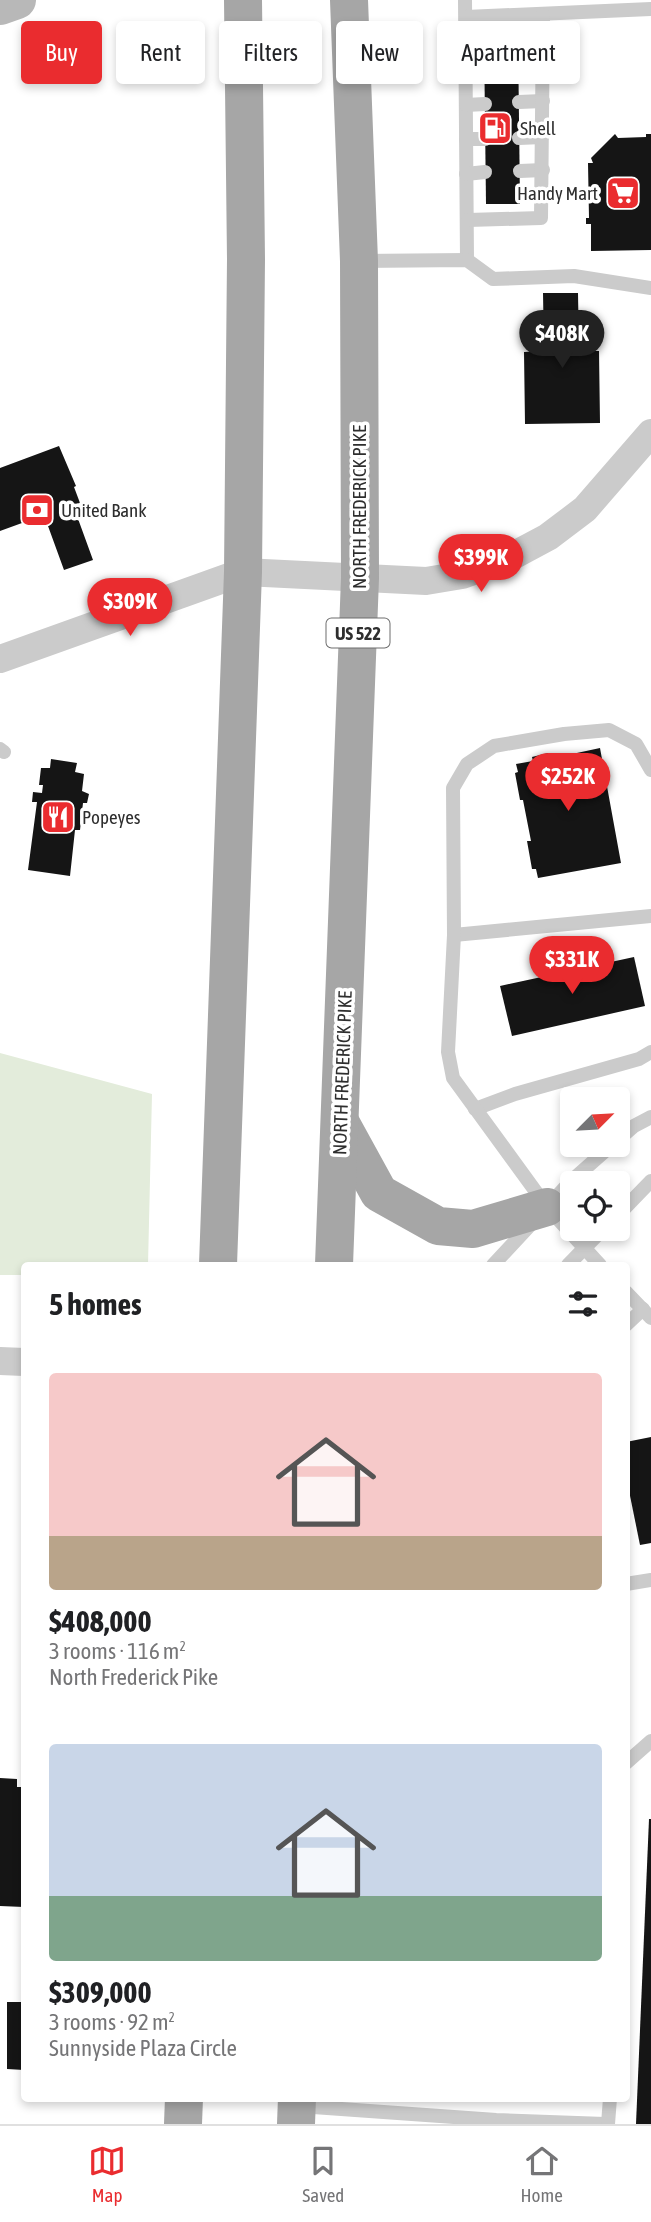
<!DOCTYPE html>
<html lang="en">
<head>
<meta charset="utf-8">
<style>
	body { margin:0; font-family:"Asap Condensed",sans-serif; background:#f2f2f2; color:#202124; height:100vh; display:flex; flex-direction:column; font-size:26px; white-space:nowrap }
	* { box-sizing:border-box; margin:0 }
	p { font-size:23px; color:#757577 }
	.icon { flex:none; width:38px; height:38px; fill:none; stroke:currentColor; stroke-width:2; stroke-linecap:round; stroke-linejoin:round }
	.map { position:relative; flex:1; overflow:hidden }
	.details { position:absolute; left:21px; top:1262px; width:609px; height:840px; display:flex; flex-direction:column; background:#fff; border-radius:7px; box-shadow:0 4px 10px #0003 }
	.details>* { flex:none }
	.banner { position:absolute; left:21px; top:21px; width:609px; height:63px; display:flex; gap:14px }
	.needle { width:46px; rotate:66deg }
	.tools { position:absolute; left:560px; top:1087px; display:grid; gap:14px }
	.tools a { display:grid; place-items:center; width:70px; height:70px; border-radius:7px; background:#fff; box-shadow:0 4px 10px #0003; font-size:35px }
	.price { position:absolute; translate:-50% -60px; padding:0 16px; border-radius:24px; background:#ea2c2f; color:#fff; font-size:23px; line-height:46px; filter:drop-shadow(0 2px 4px #0008) }
	.price::after { content:''; position:absolute; left:50%; top:42px; width:21px; height:16px; margin-left:-10px; background:inherit; clip-path:polygon(0 0,100% 0,50% 100%) }
	.price.active { background:#222; color:#fff }
	ul { padding:0; list-style:none }
	li { display:grid; align-content:center; gap:14px; height:371px; padding:0 28px }
	li span { display:grid; place-items:center; height:217px; border-radius:7px; color:#555 }
	li>.icon { margin-inline-start:auto }
	span .icon { width:126px; height:126px; fill:#fffc; stroke-width:1 }
	li b { font-size:30px }
	h2 { display:flex; justify-content:space-between; align-items:center; height:84px; padding:0 28px; font-size:30px }
	.tag { padding:0 24px; border-radius:7px; background:#fff; box-shadow:0 4px 10px #0003; font-size:24px; line-height:63px }
	.tag.active { background:#ea2c2f; color:#fff }
	.menu { display:flex; justify-content:space-around; align-items:center; height:98px; border-top:2px solid #e0e0e0; background:#fff; font-size:19px; color:#757577 }
	.menu a { display:grid; justify-items:center; gap:4px }
	.menu .active { color:#ea2c2f }
	.map>svg:first-child { display:block }
	.green { fill:#e3ecdb }
	.building { fill:#151515 }
	.lines { fill:none; stroke-linecap:round; stroke-linejoin:round }
	.lane { stroke:#cbcbcb; stroke-width:14 }
	.street { stroke:#cbcbcb; stroke-width:28 }
	.secondary { stroke:#b8b8b8; stroke-width:38 }
	.primary { stroke:#a6a6a6; stroke-width:38 }
	.labels { text-anchor:middle; dominant-baseline:central; stroke-width:7; stroke-linejoin:round; paint-order:stroke }
	.shield { fill:#fff; stroke:#6d6d6d; stroke-width:2 }
	.shield-label { font-size:18px; font-weight:bold; fill:#2e2e2e }
	.poi-label { font-size:19px; fill:#2e2e2e; stroke:#fff; text-anchor:start }
	.street-label { font-size:19px; fill:#2e2e2e; stroke:#fff }
</style>
</head>
<body>
<div class="map">
<svg width="651" height="2124" viewBox="0 0 651 2124">
	<rect width="100%" height="100%" fill="#fff"/>
	<!-- green -->
	<path class="green" d="M0,1053l152,41 -4,171h-124v10h-24z"/>
	<!-- building -->
	<g class="building">
		<path d="M484,36h34l2,168h-34z"/>
		<path d="M615,134l3,4 28,-1v-3h5v116l-60,1v-27h-5v-6h3l-1,-55h5l-2,-5z"/>
		<path d="M543,293h35l1,58h20l1,72 -75,1 -1,-72 20,-1z"/>
		<path d="M59,446l17,40 -2,1 6,16 -7,2 20,55 -29,10 -20,-55 -44,16v-63z"/>
		<path d="M600,748l21,115 -83,15 -2,-9h-4l-5,-28h4l-8,-41h-3l-5,-27 3,-1 -2,-8 17,-3 -1,-4 16,-4 1,6z"/>
		<path d="M51,759l26,4 -2,9 9,2 -2,17 7,3 -2,9h-4l-3,27h-5l-5,46 -42,-6 9,-68h-5l1,-10 9,1 1,-8h-4l2,-17h9z"/>
		<path d="M634,957l11,49 -133,30 -12,-50z"/>
		<path d="M651,1437v106l-11,2 -14,-69v-34z"/>
		<path d="M0,1778l17,1v8h7v120l-24,-1z"/>
		<path d="M649,1819h2v305h-15z"/>
		<path d="M7,2002h17v68l-17,-1z"/>
	</g>
	<g class="lines">
		<!-- lane -->
		<g class="lane">
			<path d="M465,0l2,260"/>
			<path d="M466,17l185,-8"/>
			<path d="M518,67l25,-1"/>
			<path d="M466,69l18,-1"/>
			<path d="M519,102l24,-1"/>
			<path d="M466,105l19,-1"/>
			<path d="M519,138l23,-1"/>
			<path d="M466,139h19"/>
			<path d="M520,171l23,-1"/>
			<path d="M466,174l19,-2"/>
			<path d="M468,220l73,-2 2,-203"/>
			<path d="M359,261l108,-1 26,19 81,-3 77,12"/>
			<path d="M0,749l4,3"/>
			<path d="M454,935l197,-19"/>
			<path d="M475,1109l40,-15 124,-35 12,-7"/>
			<path d="M618,1140l16,-14 17,-9"/>
			<path d="M548,1206l22,-24 43,-38"/>
			<path d="M618,1215l33,-34"/>
			<path d="M493,1265l41,-44"/>
			<path d="M568,1265l36,-37"/>
			<path d="M600,1265l-53,-58 -94,-129 -5,-26 6,-117 -1,-147 14,-24 27,-18 70,-12 45,-4 27,14 15,26"/>
			<path d="M626,1292l25,26"/>
			<path d="M626,1325l17,-16"/>
			<path d="M626,1584l25,-4"/>
			<path d="M626,1763l25,-22"/>
			<path d="M299,2106l197,14 109,4"/>
			<path d="M608,2124l2,-26"/>
		</g>
		<!-- street -->
		<g class="street">
			<path d="M0,659l243,-87 183,9 36,-6 45,-16 41,-22 37,-28 66,-76"/>
			<path d="M0,1361l24,1"/>
		</g>
		<!-- secondary -->
		<path class="secondary" d="M0,6l17,-6"/>
		<!-- primary -->
		<g class="primary">
			<path d="M340,1122l39,71 59,33 35,3 74,-22"/>
			<path d="M218,1265l25,-693 3,-313 -3,-259"/>
			<path d="M334,1265l26,-687 -1,-317 -10,-261"/>
			<path d="M183,2124l1,-26"/>
			<path d="M296,2124l1,-26"/>
		</g>
	</g>
	<!-- icons -->
	<defs>
		<g id="fuel-square" transform="scale(1.75)"><rect x="-9" y="-9" width="18" height="18" rx="4" fill="#ea2c2f" stroke="#fff"/><path d="M-5.5-6h7V0h2V4h1.3V-2.5L3-4.5l.8-.8L6-3V5H2.5V1h-1V6h-7ZM-4.2-4.7v3.2H.2V-4.7Z" fill="#fff"/></g>
		<g id="supermarket-square" transform="scale(1.75)"><rect x="-9" y="-9" width="18" height="18" rx="4" fill="#ea2c2f" stroke="#fff"/><path d="M-6-5.5h2.5l.6 2H6L4.5 2H-2.5L-4.4-4H-6ZM-1.5 3.2a1.3 1.3 0 1 0 .1 0ZM3 3.2a1.3 1.3 0 1 0 .1 0Z" fill="#fff"/></g>
		<g id="bank-square" transform="scale(1.75)"><rect x="-9" y="-9" width="18" height="18" rx="4" fill="#ea2c2f" stroke="#fff"/><path d="M-6-4H6V4H-6ZM0-2.3a2.3 2.3 0 1 0 0 4.6a2.3 2.3 0 1 0 0-4.6Z" fill="#fff"/></g>
		<g id="restaurant-square" transform="scale(1.75)"><rect x="-9" y="-9" width="18" height="18" rx="4" fill="#ea2c2f" stroke="#fff"/><path d="M-5-6h1v4h1v-4h1v4h1v-4h1v5L-1.5 .5V6h-2V.5L-5-1ZM5-6V6H3V1.5H1.5Q1.5-4 5-6Z" fill="#fff"/></g>
	</defs>
	<g fill-rule="evenodd">
		<use href="#fuel-square" x="495" y="128"/>
		<use href="#supermarket-square" x="623" y="193"/>
		<use href="#bank-square" x="37" y="510"/>
		<use href="#restaurant-square" x="58" y="817"/>
	</g>
	<g class="labels">
		<!-- shield labels -->
		<rect class="shield" x="326.5" y="618.5" width="63" height="29" rx="5"/>
		<g class="shield-label">
			<text x="358" y="633">US 522</text>
		</g>
		<!-- poi labels -->
		<g class="poi-label">
			<text x="520" y="128">Shell</text>
			<text x="598" y="193" text-anchor="end">Handy Mart</text>
			<text x="61" y="510">United Bank</text>
			<text x="82" y="817">Popeyes</text>
		</g>
		<!-- street labels -->
		<g class="street-label">
			<text transform="translate(359 507) rotate(-90)">NORTH FREDERICK PIKE</text>
			<text transform="translate(342 1073) rotate(-88)">NORTH FREDERICK PIKE</text>
		</g>
	</g>
</svg>
<div class="tools">
<a><svg class="needle" viewBox="-14 -14 28 28"><path d="M0-13l5 13h-10z" fill="#e53935"/><path d="M0 13l5-13h-10z" fill="#757577"/></svg></a>
<a><svg class="icon" aria-label="locate" viewBox="0 0 24 24"><circle cx="12" cy="12" r="6"/><path d="M12 2v4M12 18v4M2 12h4M18 12h4"/></svg></a>
</div>
<b class="price active" style="left:562px;top:370px">$408K</b>
<b class="price" style="left:481px;top:594px">$399K</b>
<b class="price" style="left:130px;top:638px">$309K</b>
<b class="price" style="left:568px;top:813px">$252K</b>
<b class="price" style="left:572px;top:996px">$331K</b>
<div class="banner">
<a class="tag active">Buy</a>
<a class="tag">Rent</a>
<a class="tag">Filters</a>
<a class="tag">New</a>
<a class="tag">Apartment</a>
</div>
<section class="details">
<h2>5 homes<svg class="icon" aria-label="filters" viewBox="0 0 24 24"><path d="M4 7h16M4 17h16"/><circle cx="9" cy="7" r="2"/><circle cx="15" cy="17" r="2"/></svg></h2>
<ul>
<li><span style="background:linear-gradient(#f6c9c9 75%,#b9a48a 0)"><svg class="icon" aria-label="home" viewBox="0 0 24 24"><path d="M3 11l9-7 9 7M6 9v11h12V9"/></svg></span><div><b>$408,000</b><p>3 rooms · 116 m²</p><p>North Frederick Pike</p></div></li>
<li><span style="background:linear-gradient(#c9d6e8 70%,#7fa58c 0)"><svg class="icon" aria-label="home" viewBox="0 0 24 24"><path d="M3 11l9-7 9 7M6 9v11h12V9"/></svg></span><div><b>$309,000</b><p>3 rooms · 92 m²</p><p>Sunnyside Plaza Circle</p></div></li>
</ul>
</section>
</div>
<nav class="menu">
<a class="active"><svg class="icon" aria-label="map" viewBox="0 0 24 24"><path d="M3 6l6-2 6 2 6-2v14l-6 2-6-2-6 2zM9 4v14M15 6v14"/></svg>Map</a>
<a><svg class="icon" aria-label="saved" viewBox="0 0 24 24"><path d="M7 4h10v16l-5-4-5 4z"/></svg>Saved</a>
<a><svg class="icon" aria-label="home" viewBox="0 0 24 24"><path d="M3 11l9-7 9 7M6 9v11h12V9"/></svg>Home</a>
</nav>
</body>
</html>
